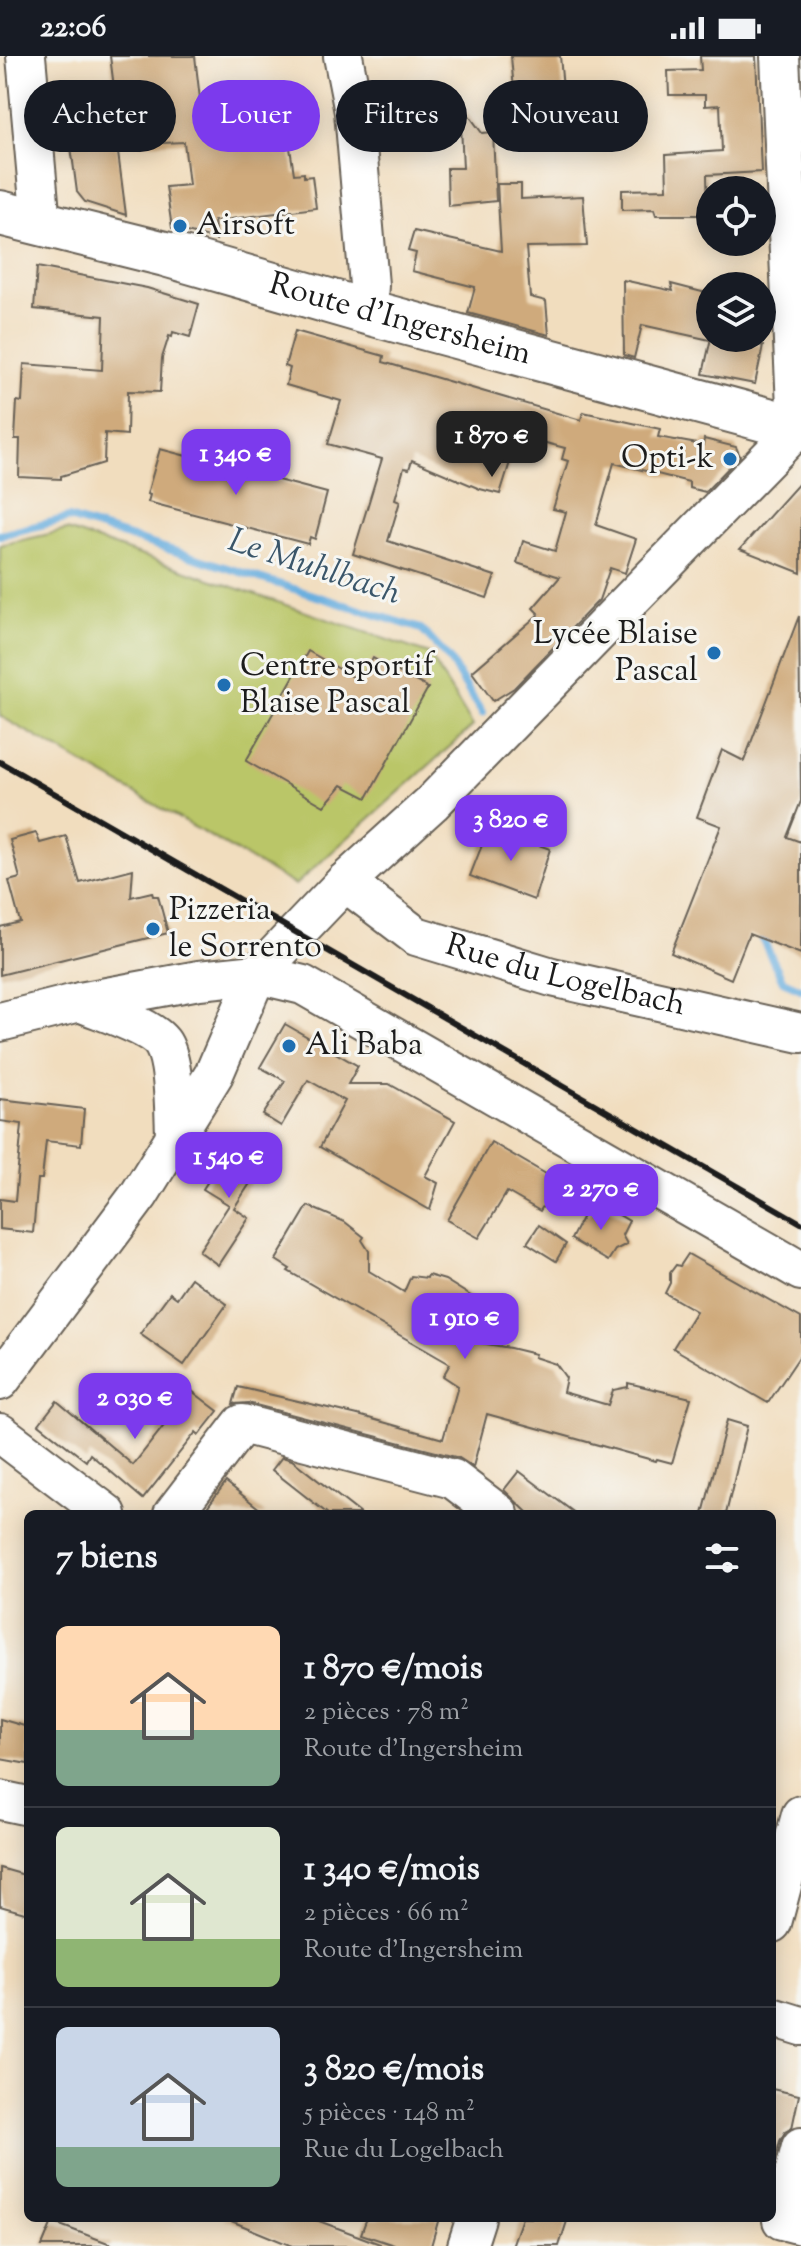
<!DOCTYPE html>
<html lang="fr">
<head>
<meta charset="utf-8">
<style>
	body { margin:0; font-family:"Sorts Mill Goudy",serif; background:#20242c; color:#f1f3f6; height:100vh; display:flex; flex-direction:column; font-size:30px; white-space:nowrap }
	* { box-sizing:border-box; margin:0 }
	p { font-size:26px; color:#9ea1a6 }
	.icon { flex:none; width:44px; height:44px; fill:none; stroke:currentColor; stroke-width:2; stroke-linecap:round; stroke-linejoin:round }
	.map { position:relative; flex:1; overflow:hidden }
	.sheet { position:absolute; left:24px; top:1454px; width:752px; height:712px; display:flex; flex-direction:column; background:#171b24; border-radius:12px; box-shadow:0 4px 20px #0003 }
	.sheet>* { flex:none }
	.hud { position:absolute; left:24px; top:24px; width:754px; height:72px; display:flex; gap:16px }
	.controls { position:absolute; left:696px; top:120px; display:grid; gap:16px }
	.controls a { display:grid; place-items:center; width:80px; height:80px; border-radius:50%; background:#171b24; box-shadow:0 4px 20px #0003; font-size:40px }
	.price { position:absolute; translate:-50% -68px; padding:0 18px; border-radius:16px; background:#7c3aed; color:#fff; font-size:26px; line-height:52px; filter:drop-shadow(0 2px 4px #0008) }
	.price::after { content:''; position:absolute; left:50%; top:48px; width:24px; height:18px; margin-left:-12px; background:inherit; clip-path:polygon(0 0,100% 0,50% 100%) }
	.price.selected { background:#222; color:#fff }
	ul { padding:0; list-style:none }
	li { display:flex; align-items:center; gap:24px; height:200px; padding:0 32px }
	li+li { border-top:2px solid #363941 }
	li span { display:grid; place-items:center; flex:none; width:224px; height:160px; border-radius:12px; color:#555 }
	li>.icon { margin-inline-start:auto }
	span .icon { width:96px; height:96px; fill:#fffc; stroke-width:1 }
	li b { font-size:34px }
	h2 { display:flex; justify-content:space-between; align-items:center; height:96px; padding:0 32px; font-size:34px }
	.tag { padding:0 28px; border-radius:36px; background:#171b24; box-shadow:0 4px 20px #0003; font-size:28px; line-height:72px }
	.tag.selected { background:#7c3aed; color:#fff }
	.status { display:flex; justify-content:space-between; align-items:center; height:56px; padding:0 40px; background:#171b24; direction:ltr }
	.status svg { height:22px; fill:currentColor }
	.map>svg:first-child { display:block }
	.green { fill:#bac668; stroke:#6b7142; stroke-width:2 }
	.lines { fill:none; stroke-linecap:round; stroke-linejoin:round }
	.stream { stroke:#68adde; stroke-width:8 }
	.building { fill:#cfaa7b }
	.minor-casing { stroke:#676055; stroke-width:42 }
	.major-casing { stroke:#676055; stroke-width:48 }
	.minor { stroke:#fff; stroke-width:38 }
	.major { stroke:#fff; stroke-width:44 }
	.rail { stroke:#1c1c1c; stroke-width:6 }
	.poi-dot { fill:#1f6fb2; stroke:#f6f6f2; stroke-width:3 }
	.labels { text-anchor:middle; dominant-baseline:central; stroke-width:6; stroke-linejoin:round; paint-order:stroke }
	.poi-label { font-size:32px; fill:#1c1c1c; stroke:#f6f6f2; text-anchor:start }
	.street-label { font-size:32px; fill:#1c1c1c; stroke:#f6f6f2 }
	.water-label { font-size:34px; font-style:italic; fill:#3a566a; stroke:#f6f6f2 }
</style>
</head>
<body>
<div class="status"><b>22:06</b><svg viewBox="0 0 49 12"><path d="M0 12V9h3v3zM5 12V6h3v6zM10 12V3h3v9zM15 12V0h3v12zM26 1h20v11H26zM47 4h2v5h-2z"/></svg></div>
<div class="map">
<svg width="801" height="2190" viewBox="0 0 801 2190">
	<rect width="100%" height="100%" fill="#f6f6f2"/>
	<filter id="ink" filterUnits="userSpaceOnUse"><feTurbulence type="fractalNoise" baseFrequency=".0125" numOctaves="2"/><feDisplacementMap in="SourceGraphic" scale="16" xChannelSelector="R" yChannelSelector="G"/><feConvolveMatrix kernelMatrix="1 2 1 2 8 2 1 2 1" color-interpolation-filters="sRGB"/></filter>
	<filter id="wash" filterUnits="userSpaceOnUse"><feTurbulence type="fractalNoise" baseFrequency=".006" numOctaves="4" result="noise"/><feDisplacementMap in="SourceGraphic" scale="32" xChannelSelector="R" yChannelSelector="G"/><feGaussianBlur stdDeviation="1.8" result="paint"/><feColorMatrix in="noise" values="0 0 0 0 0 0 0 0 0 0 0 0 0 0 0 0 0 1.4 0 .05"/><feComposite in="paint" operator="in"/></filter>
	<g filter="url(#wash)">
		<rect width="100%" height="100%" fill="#f1ddbe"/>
		<!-- green -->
		<path class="green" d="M67,474l362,124 44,72 -178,159 -295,-169v-171z"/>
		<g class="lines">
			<!-- stream -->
			<g class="stream">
				<path d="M0,479l69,-17 352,111 28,30 33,54"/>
				<path d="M763,884l20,41 18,8"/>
			</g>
		</g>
		<g id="blocks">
			<!-- building -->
			<g class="building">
				<path d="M110,0h85l8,69 82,-10 9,59 10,-1v4l8,-1 4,32 -102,13 2,19 -44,-12 -6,-41 23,-2 -5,-43 -67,3 9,70 -41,-13 -8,-10 -11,-83 50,-6z"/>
				<path d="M511,0h49l7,76 -49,5z"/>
				<path d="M700,0h56l5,116 -54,3 1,40h-52l-2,-6 -32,1v-20l45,-1 -1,-34 56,-4 -2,-46 -15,1v-11h-36l-1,-24 33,-1z"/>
				<path d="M460,47l22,30 11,-1 3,69 -48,5 -1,-38h16z"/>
				<path d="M497,128h24v15l62,-3 4,50 -61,1 4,50 16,4 3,34 -81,-22 7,-26 -63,-16 4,-18 -8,-2 6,-20 87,20z"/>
				<path d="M37,211l110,21 52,16 -9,33 -17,-5 -1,5 -3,-1 -7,22 -2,34 -32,-1 -1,44 -22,-2 -1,30 -43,13v3l-42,-2 1,-38h-5l2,-38 5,1 2,-38 78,6 2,-54 -70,-7z"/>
				<path d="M623,224l50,11 -2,-7 39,10v46l-68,-15 -8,33 -10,-3z"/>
				<path d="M295,275l89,25 -1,6 198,58 2,-8 77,17 -2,8 45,8 1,-6 32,8 4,9 -35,36 -16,-4v-6l-75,-19 -18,62 40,14 -11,34 -15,-5 -11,32 -85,88 -21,13 -21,-29 67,-58 -6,-6 27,-31 -43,-14 6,-22 32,10 11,-39 -13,-3 15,-48 -6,-2 3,-11 -42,-11 -2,7 -5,-1 -16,51 -20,-5 -68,-29 -3,9 -5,-1 -9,31 5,2 -12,40 107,35 -8,22 -134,-44 29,-95 -54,-15 13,-43 -55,-16 4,-17 -5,-2z"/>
				<path d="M711,282h39l-1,5 14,3 -8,38 -52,-10z"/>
				<path d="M160,393l167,44 -12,46 -5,-2 -2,7 -160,-42 2,-7 -3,-1z"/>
				<path d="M801,425v92l-61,-24z"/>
				<path d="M799,560l2,185 -14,36 14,5v112l-52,-20 -18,45 -60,-26 50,-127 -24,-9 25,-67 22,11z"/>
				<path d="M308,595l52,30 13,-23 55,30 -61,110 -25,-13 -18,21 -78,-45z"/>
				<path d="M489,771l61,22 -16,51 -64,-24z"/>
				<path d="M36,777l4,10 26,-7 14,47 53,-14 -2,28 21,-5 1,4h5l10,37 -168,42v-48l20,-5 -11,-41 11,-3 -10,-38z"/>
				<path d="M285,968l73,42 -10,18h41l66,37 -30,55 13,7 -8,27 -110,-63 25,-46 -37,-21 -27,46 -18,-11 22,-34 -25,-14z"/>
				<path d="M0,1043l84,10 -3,36 -35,-4 -4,38h-4l-5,54 -33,-4v-30l15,2 7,-77 -22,-3z"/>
				<path d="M491,1086l67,39 -18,30 -33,-19 -28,46 -32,-18z"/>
				<path d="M232,1088l30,21 -28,43 15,10 -31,47 -19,-14 30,-46 -26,-16z"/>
				<path d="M597,1146l32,19 -7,14 5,9 -12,6 -7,11 -37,-22 13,-25h6z"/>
				<path d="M308,1150l37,16 19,15 -2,3 7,11v20l35,21 7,-16 16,2 1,-3 17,5 29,18 10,9 -21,33 47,8 25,6 -1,3 22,7 10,14 -3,14 45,13 5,-15 15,-3v-4l63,15 -19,65 -15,-4 -1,2 -169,-47 -14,53 -14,-9 -211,-55 -15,1 5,-17 120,28 85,24 15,-53 -15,-10 7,-12 -162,-93 2,-2 -14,-9z"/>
				<path d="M539,1169l27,19 -10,17 -29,-18z"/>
				<path d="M688,1198l113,64v36l-33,49 -95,-55 23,-37 -31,-18 5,-10v-10l6,-8 4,1z"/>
				<path d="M191,1222l36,26 -43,61 -44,-31 30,-41 7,5z"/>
				<path d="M188,1332l30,23 -19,24 -3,-3 -53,67 -53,-45 -4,7 -47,-37 18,-23 76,64 40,-51 -3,-3z"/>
				<path d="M727,1364l20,6 -21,88h-23z"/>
				<path d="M282,1401l10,3 69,54h-33l-56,-44z"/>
				<path d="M519,1415l57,43h-47l-25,-24z"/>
				<path d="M226,1426l40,32h-46l-12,-8z"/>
				<path d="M0,1663l28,8v37l-28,-5z"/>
				<path d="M0,1812l28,8v38l-28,-8z"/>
				<path d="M772,2033l27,6 -7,33 -7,4 -5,9 -7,26z"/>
				<path d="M224,2162h87l69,26v2h-88z"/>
				<path d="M367,2162h72l-8,28h-34l-36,-12z"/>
				<path d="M522,2162h46l-9,28h-47z"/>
				<path d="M52,2166l59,22 -1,2h-68z"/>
			</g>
		</g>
	</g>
	<g filter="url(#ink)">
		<use href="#blocks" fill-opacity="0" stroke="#676055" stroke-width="2"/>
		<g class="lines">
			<!-- minor casing -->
			<g class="minor-casing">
				<g id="minor">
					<path d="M26,0l15,168"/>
					<path d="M343,0l11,56 15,173 -2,27"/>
					<path id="s1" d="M345,826l71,54 136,41 249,56"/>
					<path d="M80,946c20,9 72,24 83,42 12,20 11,68 12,92"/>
					<path d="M0,966l80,-20 119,-22 58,-6 46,11 498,286"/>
					<path d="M0,1325l139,-186 75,-121 43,-100 88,-92 87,-79 365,-374 -17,-373"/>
					<path d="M0,1377l107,81"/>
					<path d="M173,1458l69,-90 211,55 46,35"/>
					<path d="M0,1744l28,6"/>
					<path d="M772,1867l29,-108"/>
					<path d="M772,1961l29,9"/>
					<path d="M801,2091l-19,73 19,5"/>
					<path d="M467,2190l9,-28"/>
				</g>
			</g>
			<!-- major casing -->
			<g class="major-casing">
				<g id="major">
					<path id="s2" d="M0,157l165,41 202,58 434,117"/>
				</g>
			</g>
			<!-- minor -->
			<use href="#minor" class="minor"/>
			<!-- major -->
			<use href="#major" class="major"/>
			<!-- rail -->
			<path class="rail" d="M0,706l801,461"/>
		</g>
	</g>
	<!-- markers -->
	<g class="poi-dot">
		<circle cx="180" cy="170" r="8"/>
		<circle cx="730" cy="403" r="8"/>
		<circle cx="714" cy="597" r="8"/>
		<circle cx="224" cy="629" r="8"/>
		<circle cx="153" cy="873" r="8"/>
		<circle cx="289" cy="990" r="8"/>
	</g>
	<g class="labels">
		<!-- poi labels -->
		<g class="poi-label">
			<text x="196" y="170">Airsoft</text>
			<text x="714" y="403" text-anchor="end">Opti-k</text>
			<text x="698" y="579" text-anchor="end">Lycée Blaise<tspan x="698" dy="37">Pascal</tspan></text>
			<text x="240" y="611">Centre sportif<tspan x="240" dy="37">Blaise Pascal</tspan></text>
			<text x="169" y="855">Pizzeria<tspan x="169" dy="37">le Sorrento</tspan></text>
			<text x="305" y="990">Ali Baba</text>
		</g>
		<!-- street labels -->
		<g class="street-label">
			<text stroke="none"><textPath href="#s2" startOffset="414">Route d'Ingersheim</textPath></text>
			<text stroke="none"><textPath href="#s1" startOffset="244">Rue du Logelbach</textPath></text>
		</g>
		<!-- water labels -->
		<g class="water-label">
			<text transform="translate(314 512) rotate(18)">Le Muhlbach</text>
		</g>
	</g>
</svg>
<div class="controls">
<a><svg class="icon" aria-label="locate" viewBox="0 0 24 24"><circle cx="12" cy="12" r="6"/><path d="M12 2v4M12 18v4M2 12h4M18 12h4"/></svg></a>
<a><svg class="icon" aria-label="layers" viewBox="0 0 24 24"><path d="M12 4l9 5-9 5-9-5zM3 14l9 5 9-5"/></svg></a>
</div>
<b class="price selected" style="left:492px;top:423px">1 870 €</b>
<b class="price" style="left:236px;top:441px">1 340 €</b>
<b class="price" style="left:511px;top:807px">3 820 €</b>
<b class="price" style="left:229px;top:1144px">1 540 €</b>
<b class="price" style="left:601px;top:1176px">2 270 €</b>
<b class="price" style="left:465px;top:1305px">1 910 €</b>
<b class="price" style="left:135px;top:1385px">2 030 €</b>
<div class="hud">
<a class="tag">Acheter</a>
<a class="tag selected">Louer</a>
<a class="tag">Filtres</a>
<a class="tag">Nouveau</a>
</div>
<section class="sheet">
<h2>7 biens<svg class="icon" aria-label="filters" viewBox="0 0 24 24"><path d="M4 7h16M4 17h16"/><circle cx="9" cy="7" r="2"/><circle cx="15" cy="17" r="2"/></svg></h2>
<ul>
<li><span style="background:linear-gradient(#ffd9b3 65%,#7fa58c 0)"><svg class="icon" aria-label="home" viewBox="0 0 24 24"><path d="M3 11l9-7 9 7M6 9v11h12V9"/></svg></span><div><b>1 870 €/mois</b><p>2 pièces · 78 m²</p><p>Route d'Ingersheim</p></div></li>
<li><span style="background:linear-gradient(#dfe7d0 70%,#8fb573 0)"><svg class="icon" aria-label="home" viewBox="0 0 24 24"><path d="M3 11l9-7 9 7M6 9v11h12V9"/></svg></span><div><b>1 340 €/mois</b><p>2 pièces · 66 m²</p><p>Route d'Ingersheim</p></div></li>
<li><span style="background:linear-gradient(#c9d6e8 75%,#7fa58c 0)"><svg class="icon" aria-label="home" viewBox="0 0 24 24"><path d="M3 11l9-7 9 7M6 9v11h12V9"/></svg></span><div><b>3 820 €/mois</b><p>5 pièces · 148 m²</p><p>Rue du Logelbach</p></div></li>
</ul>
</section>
</div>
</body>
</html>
